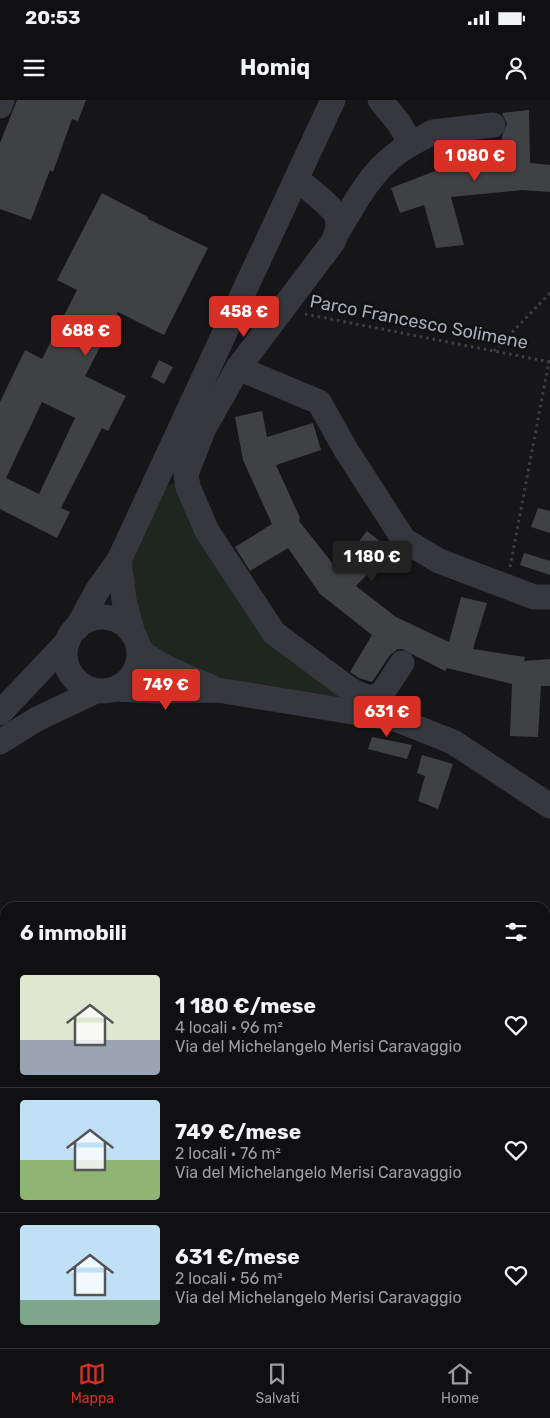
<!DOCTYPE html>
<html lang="it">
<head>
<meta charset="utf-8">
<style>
	body { margin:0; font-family:Rubik,sans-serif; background:#1e1e20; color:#f1f3f6; height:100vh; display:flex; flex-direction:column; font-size:19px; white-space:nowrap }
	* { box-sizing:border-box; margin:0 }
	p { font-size:16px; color:#9c9d9f }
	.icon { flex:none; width:28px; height:28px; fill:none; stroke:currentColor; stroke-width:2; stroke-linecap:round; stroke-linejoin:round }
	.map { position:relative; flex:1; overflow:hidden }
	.side { position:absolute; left:0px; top:802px; width:550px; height:446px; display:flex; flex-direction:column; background:#101012; border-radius:15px 15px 0 0; box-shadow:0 1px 4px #0004,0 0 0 1px #303032 }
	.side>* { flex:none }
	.price { position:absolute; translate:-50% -42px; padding:0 11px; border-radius:5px; background:#d93025; color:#fff; font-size:16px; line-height:32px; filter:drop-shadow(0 1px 2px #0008) }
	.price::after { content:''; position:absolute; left:50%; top:30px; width:15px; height:11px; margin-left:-8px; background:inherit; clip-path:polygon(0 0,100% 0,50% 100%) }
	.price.current { background:#222; color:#fff }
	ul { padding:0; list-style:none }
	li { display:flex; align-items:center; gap:15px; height:125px; padding:0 20px }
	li+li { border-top:1px solid #303032 }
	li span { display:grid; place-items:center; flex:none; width:140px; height:100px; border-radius:5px; color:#555 }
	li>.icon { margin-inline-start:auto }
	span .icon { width:60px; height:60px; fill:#fffc; stroke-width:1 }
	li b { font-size:21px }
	h2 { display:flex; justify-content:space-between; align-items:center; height:60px; padding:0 20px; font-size:21px }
	.status { display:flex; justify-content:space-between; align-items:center; height:35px; padding:0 25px; background:#101012; direction:ltr }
	.status svg { height:14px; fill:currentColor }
	header { display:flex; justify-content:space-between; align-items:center; height:65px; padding:0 20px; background:#101012; font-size:22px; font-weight:700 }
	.tabs { display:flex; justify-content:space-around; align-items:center; height:70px; border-top:1px solid #303032; background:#101012; font-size:14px; color:#9c9d9f }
	.tabs a { display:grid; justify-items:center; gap:2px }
	.tabs .current { color:#d93025 }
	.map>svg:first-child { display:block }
	.green { fill:#1e261f }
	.building { fill:#404145; fill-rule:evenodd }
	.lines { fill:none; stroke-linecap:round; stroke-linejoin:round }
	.path { stroke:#3d3f44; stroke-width:3; stroke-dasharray:2.5 4; stroke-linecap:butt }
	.minor { stroke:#37383d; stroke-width:25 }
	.labels { text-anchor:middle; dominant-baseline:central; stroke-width:5; stroke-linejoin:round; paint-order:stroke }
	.street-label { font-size:18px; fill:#a8adb8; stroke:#111113 }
</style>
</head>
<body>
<div class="status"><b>20:53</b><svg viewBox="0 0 49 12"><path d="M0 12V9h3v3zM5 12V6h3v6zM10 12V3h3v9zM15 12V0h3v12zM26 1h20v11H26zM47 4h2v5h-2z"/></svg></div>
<header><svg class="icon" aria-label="menu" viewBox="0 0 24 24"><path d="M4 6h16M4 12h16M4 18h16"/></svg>Homiq<svg class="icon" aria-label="person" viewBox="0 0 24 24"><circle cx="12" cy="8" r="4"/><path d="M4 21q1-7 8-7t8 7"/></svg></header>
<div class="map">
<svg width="550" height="1248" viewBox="0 0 550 1248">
	<rect width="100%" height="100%" fill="#161618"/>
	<!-- green -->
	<path class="green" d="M179,381l88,156 87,62 -130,-16 -73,-34 -9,-16 -14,-70 34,-76z"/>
	<!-- building -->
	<g class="building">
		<path d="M17,0h69l-8,21 -6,-2 -19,53 -3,-2 -19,50 -31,-11v-66z"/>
		<path d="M529,10l1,53 20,2v27l-28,-2 -71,7 13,48 -28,3 -12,-43 -24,8 -9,-25 44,-17 67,-9v-26l5,-12 -5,-11z"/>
		<path d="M102,93l46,24v2l60,29 -44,87 -46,-23 -33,64 41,20 -18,35 -6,-3 -41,80 9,4 -13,26 -57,-29v-107l25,-52 17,9 35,-69 -20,-10zM42,302l33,16 -36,76 -33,-16z"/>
		<path d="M159,260l14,7 -9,17 -13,-7z"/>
		<path d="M262,311l5,26 46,-14 8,27 -45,15 24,53 -1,3 38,48 30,-38 24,19 -35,36 40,31 53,25 12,-45 26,6 -14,46 52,8 -1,4 26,-2v27h-9l-3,51 -28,-1 2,-52 -65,-16 -2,3 -43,-22h-4l-8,6 -18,27 -13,-4 -9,-6 22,-37 -52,-41 -32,-46 -38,23 -15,-24 37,-23 -29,-64 -8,-43z"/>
		<path d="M538,408l12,3v22l-19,-6z"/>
		<path d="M524,453l26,8v14l-30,-10z"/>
		<path d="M372,637l40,8 -5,14 -39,-10z"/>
		<path d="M422,655l31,9 -15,45 -20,-8 7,-25 -8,-3z"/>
	</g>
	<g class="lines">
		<!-- path -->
		<g class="path">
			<path d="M305,214l245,48"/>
			<path d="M494,251l56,-58"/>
			<path d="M510,467l40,-211"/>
		</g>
		<!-- minor -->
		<g class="minor">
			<path d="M0,6l2,-6"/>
			<path d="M411,44l22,-12 60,-7"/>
			<path d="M297,79c9,8 37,28 40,39 3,8 -1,16 -4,24l-95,126 -34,60 -18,46 2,13 19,44 67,102 78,58 16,7 13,-3 21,-32"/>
			<path d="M338,131c21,-35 36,-66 73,-87l-12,-21 -19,-23"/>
			<path d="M238,268l81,34 27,48 58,90 35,21 95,36h16"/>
			<path d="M119,460l5,40 9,34"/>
			<circle cx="102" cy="554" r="37"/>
			<path d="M77,528l20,-37 22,-31 214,-460"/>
			<path d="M139,550c21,17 45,26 70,36"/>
			<path d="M115,589l41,2 62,-1 177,29 58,23 97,64"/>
			<path d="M0,613l68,-72"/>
			<path d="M0,642l37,-23 59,-28"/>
			<path d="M0,1015l5,2"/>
			<path d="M545,1232l5,2"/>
			<path d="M458,1248l2,-4"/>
		</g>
	</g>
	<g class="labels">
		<!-- street labels -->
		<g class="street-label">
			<text transform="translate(419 222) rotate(11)">Parco Francesco Solimene</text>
		</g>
	</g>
</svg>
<b class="price" style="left:475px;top:82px">1 080 €</b>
<b class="price" style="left:244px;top:238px">458 €</b>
<b class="price" style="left:86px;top:257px">688 €</b>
<b class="price current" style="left:372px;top:483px">1 180 €</b>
<b class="price" style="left:166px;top:611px">749 €</b>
<b class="price" style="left:387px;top:638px">631 €</b>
<section class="side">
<h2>6 immobili<svg class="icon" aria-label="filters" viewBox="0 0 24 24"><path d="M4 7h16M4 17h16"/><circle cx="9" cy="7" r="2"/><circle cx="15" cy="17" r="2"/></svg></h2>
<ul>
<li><span style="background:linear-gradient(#dfe7d0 65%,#9aa5b1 0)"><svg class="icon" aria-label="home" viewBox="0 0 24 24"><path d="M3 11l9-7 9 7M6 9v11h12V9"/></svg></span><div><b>1 180 €/mese</b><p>4 locali · 96 m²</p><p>Via del Michelangelo Merisi Caravaggio</p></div><svg class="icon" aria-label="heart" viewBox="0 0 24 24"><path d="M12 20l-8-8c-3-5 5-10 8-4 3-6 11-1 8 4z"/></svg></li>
<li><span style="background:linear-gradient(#bfe0f5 60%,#8fb573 0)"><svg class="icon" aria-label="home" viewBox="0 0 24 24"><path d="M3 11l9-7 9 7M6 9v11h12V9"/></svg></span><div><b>749 €/mese</b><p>2 locali · 76 m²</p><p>Via del Michelangelo Merisi Caravaggio</p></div><svg class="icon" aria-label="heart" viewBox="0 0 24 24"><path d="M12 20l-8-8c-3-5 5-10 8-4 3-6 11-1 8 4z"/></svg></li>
<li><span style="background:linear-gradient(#bfe0f5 75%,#7fa58c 0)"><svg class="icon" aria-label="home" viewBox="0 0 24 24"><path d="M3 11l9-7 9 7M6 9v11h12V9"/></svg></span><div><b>631 €/mese</b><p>2 locali · 56 m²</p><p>Via del Michelangelo Merisi Caravaggio</p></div><svg class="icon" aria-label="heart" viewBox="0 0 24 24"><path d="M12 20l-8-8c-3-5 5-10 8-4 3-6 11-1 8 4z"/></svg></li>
</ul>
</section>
</div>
<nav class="tabs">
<a class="current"><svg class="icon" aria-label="map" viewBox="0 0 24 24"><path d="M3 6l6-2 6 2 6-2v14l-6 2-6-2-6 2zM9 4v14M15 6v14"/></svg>Mappa</a>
<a><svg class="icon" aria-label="saved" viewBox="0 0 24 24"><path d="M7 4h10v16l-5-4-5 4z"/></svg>Salvati</a>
<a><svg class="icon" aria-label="home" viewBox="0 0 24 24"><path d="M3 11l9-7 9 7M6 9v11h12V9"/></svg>Home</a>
</nav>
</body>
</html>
